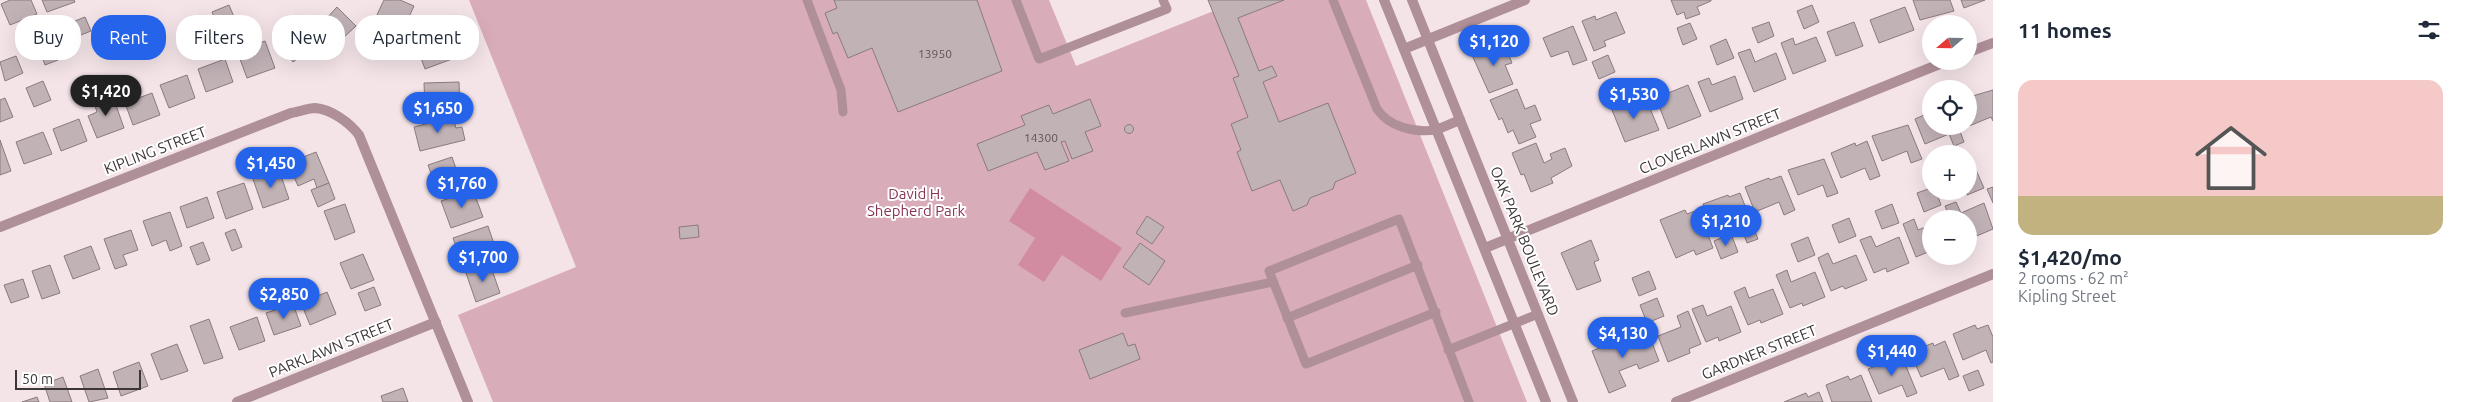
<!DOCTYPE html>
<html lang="en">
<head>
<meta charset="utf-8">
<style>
	body { margin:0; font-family:Ubuntu,sans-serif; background:#f6f6f7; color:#1f2937; height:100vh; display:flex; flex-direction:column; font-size:19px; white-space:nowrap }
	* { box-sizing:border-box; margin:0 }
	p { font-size:16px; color:#747a83 }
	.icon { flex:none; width:28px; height:28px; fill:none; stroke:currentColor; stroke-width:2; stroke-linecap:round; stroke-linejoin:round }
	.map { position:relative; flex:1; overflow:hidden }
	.panel { display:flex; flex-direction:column; background:#fff; width:475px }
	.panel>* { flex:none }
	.guide { position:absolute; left:15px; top:15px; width:475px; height:45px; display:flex; gap:10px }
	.needle { width:32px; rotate:250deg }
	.tools { position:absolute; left:1922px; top:15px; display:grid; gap:10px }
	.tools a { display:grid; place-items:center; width:55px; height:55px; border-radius:50%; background:#fff; box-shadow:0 5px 20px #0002; font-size:25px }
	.scale { position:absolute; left:15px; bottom:12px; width:126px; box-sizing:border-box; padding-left:5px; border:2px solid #3c3637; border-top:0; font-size:14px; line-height:18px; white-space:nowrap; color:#3c3637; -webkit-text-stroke:4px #fff; paint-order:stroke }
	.price { position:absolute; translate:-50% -42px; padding:0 11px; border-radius:18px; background:#2563eb; color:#fff; font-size:16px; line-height:32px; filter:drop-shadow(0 1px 2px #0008) }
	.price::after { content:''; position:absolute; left:50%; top:30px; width:15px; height:11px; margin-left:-8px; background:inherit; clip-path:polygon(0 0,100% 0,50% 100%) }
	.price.current { background:#222; color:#fff }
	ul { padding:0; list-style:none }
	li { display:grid; align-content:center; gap:10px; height:265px; padding:0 25px }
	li+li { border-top:1px solid #e0e1e3 }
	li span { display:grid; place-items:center; height:155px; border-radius:15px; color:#555 }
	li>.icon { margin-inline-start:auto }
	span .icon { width:90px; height:90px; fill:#fffc; stroke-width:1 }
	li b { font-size:21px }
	h2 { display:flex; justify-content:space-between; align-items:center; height:60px; padding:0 25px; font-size:21px }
	.chip { padding:0 18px; border-radius:20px; background:#fff; box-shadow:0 5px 20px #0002; font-size:18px; line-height:45px }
	.chip.current { background:#2563eb; color:#fff }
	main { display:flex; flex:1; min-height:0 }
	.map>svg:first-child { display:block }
	.green { fill:#d9acb9 }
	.water { fill:#d18ca2 }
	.building { fill:#c1b2b6; stroke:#897b7f }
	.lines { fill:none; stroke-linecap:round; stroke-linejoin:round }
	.service { stroke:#af8f98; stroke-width:9 }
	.minor { stroke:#af8f98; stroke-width:10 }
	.tertiary { stroke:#af8f98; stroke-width:10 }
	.labels { text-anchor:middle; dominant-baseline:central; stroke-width:4; stroke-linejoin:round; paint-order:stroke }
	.number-label { font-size:12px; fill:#5d5557 }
	.street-label { font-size:15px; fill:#3c3637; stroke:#fff }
	.park-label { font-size:15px; fill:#883454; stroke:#fff }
</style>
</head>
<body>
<main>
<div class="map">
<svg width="1993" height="402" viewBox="0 0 1993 402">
	<rect width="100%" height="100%" fill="#f4e4e8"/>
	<!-- green -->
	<path class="green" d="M469,0h580l27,66 165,-66h125l161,402h-1034l-35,-87 118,-48z"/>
	<!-- water -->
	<path class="water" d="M1030,188l92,60 -21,33 -39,-26 -18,27 -26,-17 17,-27 -26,-17z"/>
	<!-- building -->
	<g class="building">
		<path d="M10,0h21l6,14 -27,11 -9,-21z"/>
		<path d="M42,0h32l1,2 -28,10z"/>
		<path d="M384,0h16l14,6 -12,26 -27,-13z"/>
		<path d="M834,0h143l25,71 -104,41 -26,-64 -24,10 -11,-26 -4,2 -8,-21 12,-5z"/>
		<path d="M1208,0h76l-46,18 21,53 13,-5 5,10 -14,6 16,40 49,-19 28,70 -21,9 -2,7 -23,9 -3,7 -14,6 -13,-31 -28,11 -15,-39 4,-2 -10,-26 17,-7 -15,-39 6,-2z"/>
		<path d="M1671,0h40v1l-14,6 3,7 -14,5 -2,-7 -7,3z"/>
		<path d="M1913,0h37l4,11 -34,9z"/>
		<path d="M1961,0h24l-21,8z"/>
		<path d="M229,5l8,19 -17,7 -8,-19z"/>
		<path d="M1812,5l7,17 -15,7 -7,-18z"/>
		<path d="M337,7l19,19 -14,13 -18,-18z"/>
		<path d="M1905,7l9,23 -35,13 -9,-23z"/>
		<path d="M1616,12l9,21 -21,8 2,5 -12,5 -12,-30 13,-5 1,4z"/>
		<path d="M85,17l6,14 -15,6 -6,-14z"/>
		<path d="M1769,22l5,14 -16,7 -6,-15z"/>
		<path d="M1854,22l9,24 -27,10 -9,-24z"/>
		<path d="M1690,23l7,16 -14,6 -6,-17z"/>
		<path d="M302,25l14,20 -23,17 -15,-20z"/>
		<path d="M1573,26l14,34 -14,5 -5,-14 -17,6 -8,-19z"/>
		<path d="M442,32l10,27 -27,10 -10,-27z"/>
		<path d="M1816,37l10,24 -33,13 -12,-31 12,-5 2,7z"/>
		<path d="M1726,39l8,19 -17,7 -7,-19z"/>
		<path d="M265,41l10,27 -28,10 -10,-27z"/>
		<path d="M51,43l7,17 -13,5 -6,-17z"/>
		<path d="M1504,43l8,20 -7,2 8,19 -24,9 -17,-38z"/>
		<path d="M1750,49l5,13 21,-9 10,26 -32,13 -16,-39z"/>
		<path d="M1608,55l7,17 -16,7 -7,-17z"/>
		<path d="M16,56l7,17 -18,8 -5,-19z"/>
		<path d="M225,59l8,23 -27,10 -8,-23z"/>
		<path d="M187,75l8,23 -26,10 -9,-23z"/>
		<path d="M1735,76l8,23 -33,13 -12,-30 11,-4 3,7z"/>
		<path d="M43,81l8,19 -17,7 -8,-19z"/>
		<path d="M459,82l1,27 -35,1 -1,-27z"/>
		<path d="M1688,85l13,31 -33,13 -12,-31z"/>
		<path d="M1517,89l8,20 10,-4 6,15 -11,4 6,13 -17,7 -6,-14 -5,3 -6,-15 -3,2 -9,-20z"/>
		<path d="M1993,90v31l-2,-4 -22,9v-29z"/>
		<path d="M152,93l8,22 -27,10 -8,-22z"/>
		<path d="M112,94l12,34 -27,10 -9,-22 9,-4 -4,-12z"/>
		<path d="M5,98l8,19 -13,5v-22z"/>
		<path d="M1627,98l6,14 16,-6 10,24 -34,12 -15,-37z"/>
		<path d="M1090,99l11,27 -16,6 8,19 -21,8 -7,-18 -4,1 8,19 -24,9 -8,-18 -49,19 -11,-27 48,-19 -4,-9 28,-11 4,9z"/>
		<path d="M1931,112v14h27l6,16 -10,4 -5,-12 -24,10 -10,-25z"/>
		<path d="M453,117l3,11 6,-1 3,13 -45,11 -6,-24z"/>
		<path d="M79,119l8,22 -26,10 -8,-22z"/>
		<circle cx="1129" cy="129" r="4.5"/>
		<path d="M1908,125l14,34 -11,4 -4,-12 -25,10 -10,-25z"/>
		<path d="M43,132l9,22 -28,10 -8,-22z"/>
		<path d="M0,140l11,31 -11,4z"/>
		<path d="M1867,141l13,35 -10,4 -5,-12 -24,10 -10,-25 24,-10 1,3z"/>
		<path d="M1536,143l8,20 8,-4 -2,-5 15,-6 7,18 -21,12 2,5 -22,9 -7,-18 -3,1 -9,-22z"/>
		<path d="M316,152l13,31 -12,5 -3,-9 -16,7 -10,-23z"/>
		<path d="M452,157l9,26 -23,9 -10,-27z"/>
		<path d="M1824,159l14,34 -11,4 -4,-12 -25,10 -10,-25z"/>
		<path d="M279,170l10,29 -26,9 -10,-29z"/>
		<path d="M1976,170l8,18 -17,7 2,-22z"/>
		<path d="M1781,176l14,34 -11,5 -5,-13 -24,10 -10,-25 24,-9 1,2z"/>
		<path d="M244,183l9,26 -27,10 -9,-27z"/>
		<path d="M329,183l6,16 -17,8 -7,-17z"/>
		<path d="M1993,187v16l-6,-14z"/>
		<path d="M1931,188v3h5l5,14 -17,7 -7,-19z"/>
		<path d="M473,190l10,27 -32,11 -10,-27z"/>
		<path d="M1740,193l18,46 -11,4 -8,-22 -25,10 -11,-27 25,-9 1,2z"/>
		<path d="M207,197l7,21 -27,10 -7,-21z"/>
		<path d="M1956,202l5,11 23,-10 9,26 -21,9 -1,-3h-2v-16h-19l-5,-13z"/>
		<path d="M345,204l10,28 -20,8 -11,-29z"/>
		<path d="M1892,204l7,19 -17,6 -7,-18z"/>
		<path d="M1685,210l2,4 11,-4 15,38 -17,7 -2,-5 -18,8 -16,-38z"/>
		<path d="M170,212l12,34 -12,5 -4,-11 -14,6 -9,-25z"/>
		<path d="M1147,216l17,11 -12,17 -16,-11z"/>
		<path d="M1849,218l7,18 -17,7 -7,-18z"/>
		<path d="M1914,219l4,11 13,-5v30l-3,-3 -12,5 -13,-33z"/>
		<path d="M698,225l1,12 -19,2 -1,-12z"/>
		<path d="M488,226l6,18 -8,3 4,9 -27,10 -10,-28z"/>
		<path d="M235,229l7,18 -10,4 -7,-18z"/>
		<path d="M131,230l7,20 -15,5 4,10 -12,4 -11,-30z"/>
		<path d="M1731,234l7,18 -17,7 -7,-18z"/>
		<path d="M1871,236l5,11 23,-10 10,26 -22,9 -1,-4 -12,5 -14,-33z"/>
		<path d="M1808,237l7,18 -17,7 -7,-18z"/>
		<path d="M1591,240l8,20 -5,2 7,19 -24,9 -16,-37z"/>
		<path d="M203,242l7,18 -13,5 -7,-18z"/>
		<path d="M1140,243l25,18 -16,24 -26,-18z"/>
		<path d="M91,246l9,23 -27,10 -9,-23z"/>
		<path d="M1828,253l5,11 23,-9 11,25 -22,9 -2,-3 -12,5 -13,-33z"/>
		<path d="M363,254l11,26 -23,9 -11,-26z"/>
		<path d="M490,264l10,29 -24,9 -10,-29z"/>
		<path d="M50,265l10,28 -18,6 -10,-28z"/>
		<path d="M1787,270l4,12 24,-10 10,25 -22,9 -1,-3 -12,5 -14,-33z"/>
		<path d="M1649,271l7,18 -17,7 -7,-18z"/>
		<path d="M23,279l6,18 -18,6 -7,-18z"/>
		<path d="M374,287l7,18 -16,6 -7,-18z"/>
		<path d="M1745,287l4,11 24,-9 10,25 -22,9 -1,-3 -12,5 -14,-33z"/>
		<path d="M327,292l9,22 -26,11 -9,-22z"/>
		<path d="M1657,298l7,18 -17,7 -7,-18z"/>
		<path d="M293,304l8,22 -27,9 -8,-22z"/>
		<path d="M1703,305l4,11 24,-10 10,26 -22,9 -1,-4 -12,5 -14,-33z"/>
		<path d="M1688,311l13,33 -12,5 1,4 -22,9 -10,-26 23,-9 -4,-11z"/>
		<path d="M257,317l8,24 -26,9 -9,-23z"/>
		<path d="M209,319l14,39 -19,6 -14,-38z"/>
		<path d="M1975,325l2,4 11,-4 5,12v25l-2,1 -5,-13 -23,10 -10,-26z"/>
		<path d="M1123,333l5,13 7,-2 5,15 -50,20 -11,-29z"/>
		<path d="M1635,333l5,12 11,-5 8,21 -20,8 -2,-5 -18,7 7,15 -17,7 -17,-42z"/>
		<path d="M1945,341l14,35 -10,4 -5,-12 -23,9 -11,-25 23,-9 1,3z"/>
		<path d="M177,344l11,27 -27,9 -10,-26z"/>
		<path d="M1903,359l14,34 -10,4 -5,-12 -23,9 -11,-25 23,-9 1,3z"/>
		<path d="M139,362l9,24 -27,10 -8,-24z"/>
		<path d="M98,369l10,29 -19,4 -9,-26z"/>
		<path d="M1978,370l6,15 -15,6 -6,-15z"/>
		<path d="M1861,375l11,27h-40l-6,-17 22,-9 2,4z"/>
		<path d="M63,377l9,25h-22l-6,-18z"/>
		<path d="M403,388l5,14h-25l-2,-6z"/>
		<path d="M1819,392l4,10h-39l22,-9 2,4z"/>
		<path d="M37,397l2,5h-17z"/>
	</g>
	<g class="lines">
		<!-- service -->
		<g class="service">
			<path d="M807,0l34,90 2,22"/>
			<path d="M1016,0l23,59 128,-50 -4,-9"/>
			<path d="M1333,0l44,109c12,18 37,24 59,21"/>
			<path d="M1436,312l-130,52 -37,-93 130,-52 70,183"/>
			<path d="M1125,313l148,-31"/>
			<path d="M1287,318l131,-53"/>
			<path d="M1448,350l90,-36"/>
		</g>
		<!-- minor -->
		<g class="minor">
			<path d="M1404,49l121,-49"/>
			<path d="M1969,52l24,-9"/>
			<path d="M1436,130l24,-10"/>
			<path d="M0,227l291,-114c8,-1 17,-5 24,-5 16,1 35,15 44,27l109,267"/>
			<path d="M1485,248l462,-187"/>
			<path d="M237,402l199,-80"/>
			<path d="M1676,402l317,-128"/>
		</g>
		<!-- tertiary -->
		<g class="tertiary">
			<path d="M1384,0l162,402"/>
			<path d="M1412,0l161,402"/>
		</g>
	</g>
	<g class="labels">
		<!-- number labels -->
		<g class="number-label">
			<text x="935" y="53">13950</text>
			<text x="1041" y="137">14300</text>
		</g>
		<!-- street labels -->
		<g class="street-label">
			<text transform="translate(1710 141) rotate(-22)">CLOVERLAWN STREET</text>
			<text transform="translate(155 150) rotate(-21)">KIPLING STREET</text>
			<text transform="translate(1525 241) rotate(68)">OAK PARK BOULEVARD</text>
			<text transform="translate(331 348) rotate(-22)">PARKLAWN STREET</text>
			<text transform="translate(1759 352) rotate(-22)">GARDNER STREET</text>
		</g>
		<!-- park labels -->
		<g class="park-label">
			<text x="916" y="193">David H.<tspan x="916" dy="17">Shepherd Park</tspan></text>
		</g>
	</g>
</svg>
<div class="tools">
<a><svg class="needle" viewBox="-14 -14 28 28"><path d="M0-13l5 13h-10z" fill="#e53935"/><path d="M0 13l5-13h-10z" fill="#747a83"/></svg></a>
<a><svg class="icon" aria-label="locate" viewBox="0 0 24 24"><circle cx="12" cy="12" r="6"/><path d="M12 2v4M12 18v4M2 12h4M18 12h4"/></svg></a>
<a>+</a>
<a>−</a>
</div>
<div class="scale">50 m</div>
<b class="price" style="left:1494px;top:67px">$1,120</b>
<b class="price current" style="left:106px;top:117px">$1,420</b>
<b class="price" style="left:1634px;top:120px">$1,530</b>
<b class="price" style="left:438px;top:134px">$1,650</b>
<b class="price" style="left:271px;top:189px">$1,450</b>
<b class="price" style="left:462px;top:209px">$1,760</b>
<b class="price" style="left:1726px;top:247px">$1,210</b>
<b class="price" style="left:483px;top:283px">$1,700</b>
<b class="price" style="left:284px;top:320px">$2,850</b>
<b class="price" style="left:1623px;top:359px">$4,130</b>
<b class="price" style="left:1892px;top:377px">$1,440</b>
<div class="guide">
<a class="chip">Buy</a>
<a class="chip current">Rent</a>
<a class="chip">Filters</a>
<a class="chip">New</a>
<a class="chip">Apartment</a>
</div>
</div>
<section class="panel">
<h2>11 homes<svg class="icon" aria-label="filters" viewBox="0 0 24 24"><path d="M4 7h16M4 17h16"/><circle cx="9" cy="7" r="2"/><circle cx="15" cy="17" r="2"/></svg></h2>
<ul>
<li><span style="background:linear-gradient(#f6c9c9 75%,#c2b280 0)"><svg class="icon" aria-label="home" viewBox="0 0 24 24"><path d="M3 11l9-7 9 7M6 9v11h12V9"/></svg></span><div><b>$1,420/mo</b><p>2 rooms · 62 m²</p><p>Kipling Street</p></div></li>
</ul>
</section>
</main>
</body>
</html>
